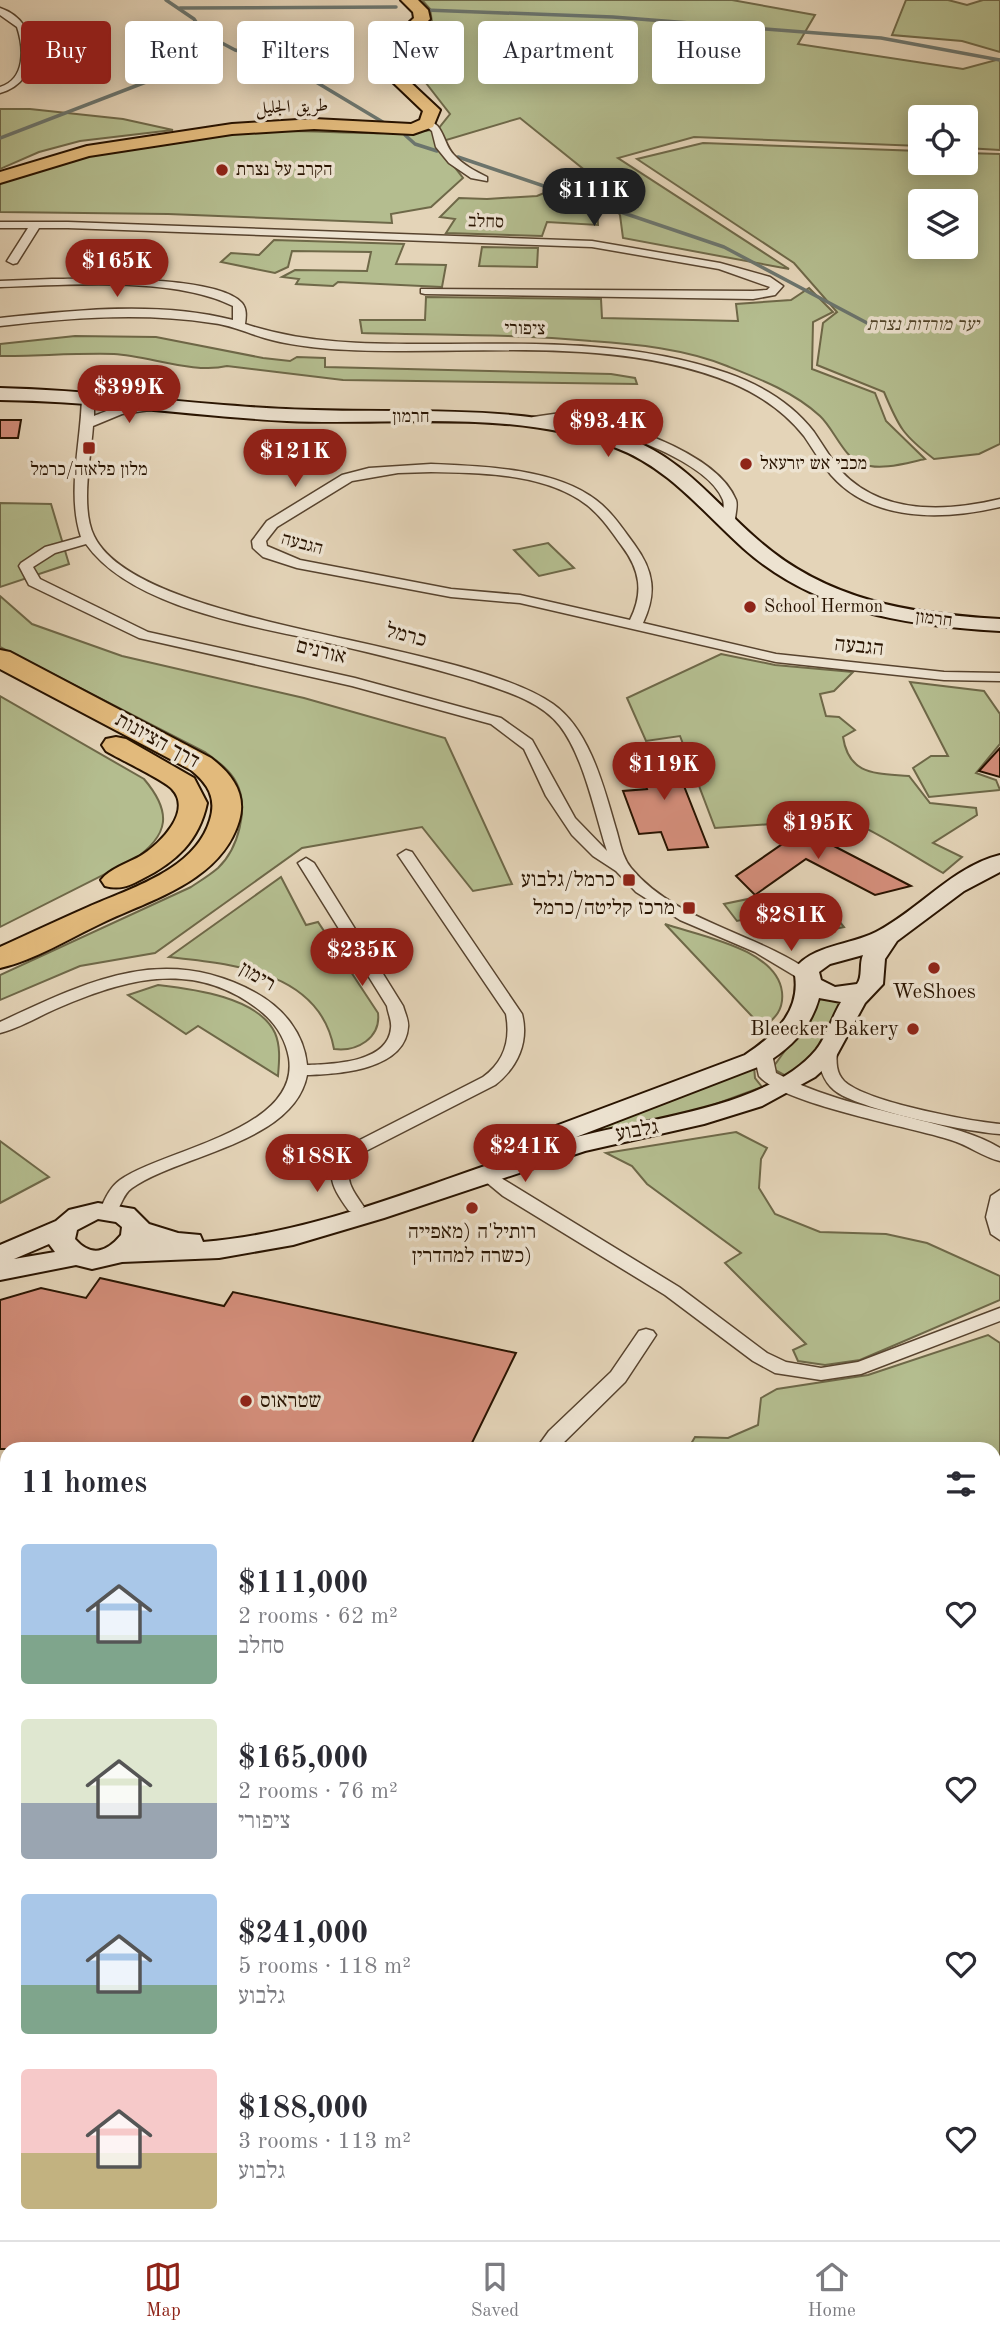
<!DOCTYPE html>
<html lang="en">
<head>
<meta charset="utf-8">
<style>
	body { margin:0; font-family:"Old Standard TT",Amiri,"Frank Ruhl Libre",serif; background:#f7f7f7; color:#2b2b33; height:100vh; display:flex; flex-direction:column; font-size:26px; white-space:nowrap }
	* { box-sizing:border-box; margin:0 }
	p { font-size:23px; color:#7c7c81 }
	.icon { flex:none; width:38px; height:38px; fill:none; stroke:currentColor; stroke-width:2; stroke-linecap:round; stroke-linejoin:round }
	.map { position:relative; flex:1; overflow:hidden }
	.side { position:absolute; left:0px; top:1442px; width:1001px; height:798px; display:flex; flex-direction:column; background:#fff; border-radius:21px 21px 0 0; box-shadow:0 4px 18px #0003 }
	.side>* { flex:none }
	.guide { position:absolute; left:21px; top:21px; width:959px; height:63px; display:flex; gap:14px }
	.controls { position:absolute; left:908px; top:105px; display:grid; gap:14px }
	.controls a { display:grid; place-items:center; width:70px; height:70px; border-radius:7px; background:#fff; box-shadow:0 4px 18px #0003; font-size:35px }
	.price { position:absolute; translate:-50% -60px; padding:0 16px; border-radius:24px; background:#8f2418; color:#fff; font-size:23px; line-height:46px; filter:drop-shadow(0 2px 4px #0008) }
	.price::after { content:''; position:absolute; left:50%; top:42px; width:21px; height:16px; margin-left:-10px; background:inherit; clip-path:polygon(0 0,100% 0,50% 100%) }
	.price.active { background:#222; color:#fff }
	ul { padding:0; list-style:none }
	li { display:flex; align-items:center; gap:21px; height:175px; padding:0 21px }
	li span { display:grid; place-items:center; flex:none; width:196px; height:140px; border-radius:7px; color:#555 }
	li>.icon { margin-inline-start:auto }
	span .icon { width:84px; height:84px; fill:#fffc; stroke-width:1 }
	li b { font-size:30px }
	h2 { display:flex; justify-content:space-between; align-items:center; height:84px; padding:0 21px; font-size:30px }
	.tag { padding:0 24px; border-radius:7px; background:#fff; box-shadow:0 4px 18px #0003; font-size:24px; line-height:63px }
	.tag.active { background:#8f2418; color:#fff }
	.menu { display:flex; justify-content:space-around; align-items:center; height:98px; border-top:2px solid #e1e1e2; background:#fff; font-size:19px; color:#7c7c81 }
	.menu a { display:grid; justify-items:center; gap:4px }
	.menu .active { color:#8f2418 }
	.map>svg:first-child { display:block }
	.green { fill:#b4bd8f; stroke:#6e6848; stroke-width:2; fill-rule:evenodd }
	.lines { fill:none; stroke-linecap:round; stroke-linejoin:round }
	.stream { stroke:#6b756e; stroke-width:3.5 }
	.building { fill:#d48e7b; stroke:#281300; stroke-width:2 }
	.street-casing { stroke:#57432e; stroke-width:3 }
	.secondary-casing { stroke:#281300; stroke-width:4 }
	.primary-casing { stroke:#281300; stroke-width:4 }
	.highway-casing { stroke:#281300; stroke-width:4 }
	.street { fill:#ede3d1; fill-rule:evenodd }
	.secondary { fill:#ede3d1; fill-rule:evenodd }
	.primary { fill:#e2ba7c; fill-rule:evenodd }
	.highway { fill:#e2ba7c; fill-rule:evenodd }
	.poi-dot { fill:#8f2418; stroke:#ede3d1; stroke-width:2.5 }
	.labels { text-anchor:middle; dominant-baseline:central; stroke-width:7; stroke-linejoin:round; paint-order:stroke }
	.far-street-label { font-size:18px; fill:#281300; stroke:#ede3d1 }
	.far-poi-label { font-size:18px; fill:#281300; stroke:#ede3d1; text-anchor:start }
	.far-park-label { font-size:18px; font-style:italic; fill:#52462b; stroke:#ede3d1 }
	.street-label { font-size:21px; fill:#281300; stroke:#ede3d1 }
	.poi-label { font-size:21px; fill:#281300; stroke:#ede3d1; text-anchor:end }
</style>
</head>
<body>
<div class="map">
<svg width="1000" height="2240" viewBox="0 0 1000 2240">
	<rect width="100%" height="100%" fill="#e4d4b8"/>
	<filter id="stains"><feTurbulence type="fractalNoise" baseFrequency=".00286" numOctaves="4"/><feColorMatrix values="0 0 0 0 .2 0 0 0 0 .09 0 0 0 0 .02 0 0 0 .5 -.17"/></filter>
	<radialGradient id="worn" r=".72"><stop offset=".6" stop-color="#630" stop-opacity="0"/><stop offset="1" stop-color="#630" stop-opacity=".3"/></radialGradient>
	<!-- green -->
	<g class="green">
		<path d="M422,0h310l83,15 -17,29 165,25 37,-10v91l-34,-2v-31h-46v29l-226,-9 -76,21 171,111 -166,-31 -3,-23 -23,-35 -77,-62 -84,25 27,35 -32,29 -40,7 1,9 -224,-9 -168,-2v-29c81,-30 197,-52 283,-52 53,0 101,6 155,-2l12,-15 -38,-49 -7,-13 27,-30 -2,-13z"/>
		<path d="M906,0h42l19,5 16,-5h17v52l-38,-11 -70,-6z"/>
		<path d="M0,109h30l93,10 50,11 -93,11 -41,11 -39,17z"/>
		<path d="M703,143l217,8v12h46v-10l34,1v290l-21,10 -45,5c-31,-24 -35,-31 -50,-67l-67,-27 6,-42 14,-11 -43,-49 -157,-104zM920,201h46v46h-46z"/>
		<path d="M578,185l19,19 1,21 -51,-3 -5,14 -96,-3 9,-14 -15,-2 19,-19 28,1 50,-3 19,-8z"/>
		<path d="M274,240l130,4 -8,20 50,1 -4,22 -104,-5 -5,4 -37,-2 3,-5 -17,-2 13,-7 72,1 4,-19 -79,-1 -4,16 -13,6 -54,-11 10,-9 28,2z"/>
		<path d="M482,247l56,1 -1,19 -58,-1z"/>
		<path d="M809,288l24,24 -20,10 -1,47 63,24 11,28 39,38c-19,4 -44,12 -63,5 -18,-6 -28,-35 -42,-48 -26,-24 -60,-37 -93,-50 -42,-17 -91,-22 -136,-25 -76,-7 -153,-6 -229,-8l-2,-13h65l1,-23 175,2 1,19 136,3 -2,-17 55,-4z"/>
		<path d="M75,336l81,1 107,21 27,3 7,-4 28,1v9l286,7 24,4 2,6 -294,-4 -116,-14c-33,8 -78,-10 -113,-12 -38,-1 -76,2 -114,2v-12z"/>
		<path d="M0,503l51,1 18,60 -69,23z"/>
		<path d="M548,543l26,25 -35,8 -25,-26z"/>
		<path d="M0,596l32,28 90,32 182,42 141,40 67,146 -39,7 -51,-64 -120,21 -147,105 -75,13 -80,34v-25l191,-88c9,-6 19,-12 27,-19 20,-19 32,-61 18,-86 -7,-13 -19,-21 -31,-30l-205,-105z"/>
		<path d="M721,654l54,11 78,7 -19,19 -14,3 6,22 13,1 16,13 -12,7c6,39 33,36 66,39l21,27 46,5 1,7 -44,28 29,14 -19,16c-43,-24 -84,-56 -134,-64l-24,14 -70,5 -35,-92 -34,5 -19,-43z"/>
		<path d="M910,682l74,9 16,23v30l-24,29 20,7 4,10 -71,7 -16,-29 18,-12h17z"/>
		<path d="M0,696l144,83c28,33 26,56 -11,81l-133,67z"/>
		<path d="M281,877l25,48 12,-3 60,91c3,25 -21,39 -44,36 -14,-78 -102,-85 -165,-92z"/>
		<path d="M767,895l13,17 -43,9 -13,-17z"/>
		<path d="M827,906l17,21 -59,12 -17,-21z"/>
		<path d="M665,924c35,12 112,25 117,68 2,18 -7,26 -19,36z"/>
		<path d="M158,985c35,4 100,12 117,48 6,14 4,30 3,43l-80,-50 -12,8 -58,-39z"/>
		<path d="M812,997l28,5c-7,35 -25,55 -54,74l-11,-6 -1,-4 22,-31z"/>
		<path d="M754,1066l1,12 7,9 -65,24 -35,10 -106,17z"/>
		<path d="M736,1132l31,16 -6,11 -2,29 16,26 45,18 66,2 41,9 73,33v24l-140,60 -35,5 -27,-4 -5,-11 13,-6 -81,-81 16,-10 -94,-69 -15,-18 -26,-13z"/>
		<path d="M0,1141l49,36 -49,26z"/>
		<path d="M988,1335l12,8v253l-6,9v-156h-306l7,-12 33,1 30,-13 3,-27 16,-9 91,-14z"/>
		<path d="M994,1664l6,7v94l-6,3z"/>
	</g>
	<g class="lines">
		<!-- stream -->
		<g class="stream">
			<path d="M180,8l216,-1"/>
			<path d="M425,10l188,7 268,21 119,22"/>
			<path d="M205,34l30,16 46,11 105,63"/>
			<path d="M405,135l10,9 22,7"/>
			<path d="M0,138l172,-66 34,-17 3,-13 -15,-23 -28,-19"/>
			<path d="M458,157l266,90 145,77"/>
		</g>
	</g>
	<!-- building -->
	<g class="building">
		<path d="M0,420h21l-3,18h-18z"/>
		<path d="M669,748l39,99 -40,3 -7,-18 -22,2 -16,-43 24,-2 -14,-38z"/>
		<path d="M1000,748v29l-21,-6z"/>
		<path d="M823,816l25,14 -18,14 81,42 -36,9 -69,-36 -51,36 -19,-19z"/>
		<path d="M100,1278l124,28 9,-14 283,61 -47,96h-469v-149l41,-12 45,10z"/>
	</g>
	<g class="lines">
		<!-- street casing -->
		<g class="street-casing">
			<g id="street">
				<path d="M0,8c42,14 44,73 0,85v-6c26,-8 24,-39 17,-60l-17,-12z"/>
				<path d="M423,121c21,-2 19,22 31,34 9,10 21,16 33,22v4l-16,-3 -22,-15 -13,-16 -4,-16 -10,-8z"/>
				<path d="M0,222h68l524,19 128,22 50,14 13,9 -8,9 -22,4 -328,-5 -4,-1v-4l332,2 14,-1 3,-3 -51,-18 -127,-22 -524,-19h-29l-22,35 -4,1 -6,-3 21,-33h-28z"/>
				<path d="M52,279c38,0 165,-4 190,24 5,6 4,14 3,21 66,22 136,20 204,20 94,-1 189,-2 278,29 34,12 65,30 87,59 9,13 17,27 27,39 41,44 105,41 159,28v8c-56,13 -127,16 -169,-32 -10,-12 -18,-26 -27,-39 -19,-24 -44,-41 -72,-53 -126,-51 -269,-25 -401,-34 -21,-2 -42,-4 -63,-10 -19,-5 -36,-14 -56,-16 -70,-11 -142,-5 -212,3v-8c76,-8 159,-17 233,2v-14c-59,-30 -167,-21 -233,-19v-6z"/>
				<path d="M88,389l6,4v23c15,-6 48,-20 62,-10l-6,4 -28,4 -29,12c-2,30 -13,82 1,110 45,92 365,103 459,168 37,26 51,84 63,125 4,13 6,28 15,39 45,54 124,64 181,105l2,3 -2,3h-12l-45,-27 -75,-32 -44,-28 -20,-21 -23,-15 -21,-21 -26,-39 -22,-47 -33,-25 -139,-38 -213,-48 -110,-53 -10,-19 2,-3 24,-16 36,-10c-15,-45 1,-97 1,-144zM86,544c47,66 171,82 247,100 46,11 93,22 139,36 30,10 68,20 88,46 24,31 35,88 47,125l-32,-33 -43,-78 -31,-22 -146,-40 -207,-46 -108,-53 -7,-12 22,-14z"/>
				<path d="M561,413c48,4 156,38 175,87 2,6 -1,14 -1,21l-7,4 -7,-4c1,-6 4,-15 2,-21 -15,-40 -116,-74 -155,-79 -13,-1 -32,7 -41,0l6,-4z"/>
				<path d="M431,464c50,2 124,4 165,36 16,12 27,29 38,44 20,27 23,49 9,79l133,31 168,18 56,1v8l-56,-1 -168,-18 -256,-59 -69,-6 -154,-29 -34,-11 -10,-9 -1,-7 15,-20 75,-46 27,-7zM431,472c50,1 114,1 156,33 14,11 24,26 35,41 18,24 22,46 8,74l-110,-25 -69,-6 -151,-29 -33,-14 -1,-5 11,-14 75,-46 46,-8z"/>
				<path d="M406,850l6,2 110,162c7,28 -4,53 -27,71l-133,68c-22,22 -13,32 2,54l-9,6 -6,-2c-20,-28 -26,-40 1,-66l133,-68c21,-15 28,-37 23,-63l-108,-159z"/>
				<path d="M306,858l8,5 89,143c2,7 6,15 5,21 -3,43 -69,47 -101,48 -13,68 -126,79 -175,113 -9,6 -11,18 -17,27h-12l-3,-4c4,-11 10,-24 20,-31 45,-31 180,-50 169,-122 -3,-17 -12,-33 -26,-45 -65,-54 -134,-36 -205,-5 -19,8 -38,20 -58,25v-11c86,-40 164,-80 256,-29 27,15 48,40 51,72 26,-1 81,-2 84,-37 1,-7 -3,-15 -4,-22l-89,-143z"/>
				<path d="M828,1046l9,5c-1,11 -1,22 7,30 22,21 125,40 156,43v10c-32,-2 -144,-25 -166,-44 -12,-10 -15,-24 -15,-39z"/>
				<path d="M763,1049l9,5 4,19c45,24 94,34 143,47 28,7 56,13 81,28v13c-17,-4 -32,-16 -49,-21 -40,-13 -168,-36 -192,-64l-5,-22z"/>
				<path d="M483,1167l196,120 88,66 19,9 35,6 37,-6 142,-54v13l-139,53 -40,6 -46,-7 -22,-12 -88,-66 -162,-99 -29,-24z"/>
				<path d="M1000,1190v50l-9,-6 -5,-17 5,-21z"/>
				<path d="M646,1329l7,2 3,4 -31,47 -68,67h-21l13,-18 62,-59 28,-41z"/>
				<path d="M0,1547l7,2v15l-7,-2z"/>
				<path d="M0,1800l7,3v28l-7,-3z"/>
			</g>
		</g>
		<!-- secondary casing -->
		<g class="secondary-casing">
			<g id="secondary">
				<path d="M0,388c96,2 191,17 286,21 114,6 228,-8 338,28 57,19 90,65 134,103 69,61 153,74 242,79v12c-93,-5 -186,-19 -257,-83 -42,-38 -75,-81 -129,-101 -103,-39 -220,-21 -327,-26 -96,-5 -191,-20 -287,-21z"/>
				<path d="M1000,855v17l-36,19 -67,50 -12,18 -2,25 -18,19 -31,57 -19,17 -53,29 -58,18 -119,27 -201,67 -91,27 -74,13 -97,4 -30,7 -16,-4 -76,15v-35l56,-24 13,-11 29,-7 36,6 15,15 29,9 22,2 3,7c124,-10 240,-66 358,-101l-8,-2 -4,-6 4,-6 192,-72c30,-20 58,-45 49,-85 17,-25 57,-25 82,-38 43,-22 76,-65 124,-77zM863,955c-4,9 0,22 -6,29l-22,3 -14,-7 -2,-8 11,-8zM819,998l22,4c-9,15 -14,34 -25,48 -47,57 -171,69 -240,87l187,-72c27,-17 47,-35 56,-67zM98,1219l18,3 6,5 -1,8c-15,18 -30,22 -46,4l2,-9zM49,1244l6,8 -41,7z"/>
				<path d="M1000,1787v28l-6,2v-28z"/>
				<path d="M1000,1835v29l-6,2v-29z"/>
				<path d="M994,2082l6,2v32l-6,-2z"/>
				<path d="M994,2136l6,2v34l-6,-2z"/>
				<path d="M551,2233h40l-3,7h-40z"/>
				<path d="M613,2233h40l-3,7h-40z"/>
			</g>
		</g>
		<!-- primary casing -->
		<g class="primary-casing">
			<path id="primary" d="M401,0h17l10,10 2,9 -32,31 -4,17 46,43 -7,17 -20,7 -99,-5 -82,5 -143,22 -89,27v-11l87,-26 145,-22 82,-5 97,5 9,-4 3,-9 -45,-43 6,-22 30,-28 -1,-6z"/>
		</g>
		<!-- highway casing -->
		<g class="highway-casing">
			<g id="highway">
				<path d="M0,650l10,2 201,106c21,16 36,36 28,63 -18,60 -87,78 -137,102 -32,15 -67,37 -102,45v-21c29,-13 58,-27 88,-40 43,-19 107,-37 122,-87 7,-22 -2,-36 -19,-50l-191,-101z"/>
				<path d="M116,737l10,2 68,39 13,25c-8,38 -31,59 -65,76 -13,7 -22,11 -37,7l-4,-6c9,-12 28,-17 41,-25 18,-11 51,-44 30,-66 -8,-9 -53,-30 -66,-38l-4,-6 4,-6z"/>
			</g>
		</g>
		<!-- street -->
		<use href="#street" class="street"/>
		<!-- secondary -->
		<use href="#secondary" class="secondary"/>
		<!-- primary -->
		<use href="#primary" class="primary"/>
		<!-- highway -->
		<use href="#highway" class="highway"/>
	</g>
	<!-- markers -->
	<g class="poi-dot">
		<circle cx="222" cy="170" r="7"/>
		<rect x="82" y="441" width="14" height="14" rx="3.5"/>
		<circle cx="746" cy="464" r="7"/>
		<circle cx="750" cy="607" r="7"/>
		<rect x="622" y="873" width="14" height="14" rx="3.5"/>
		<rect x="682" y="901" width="14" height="14" rx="3.5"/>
		<circle cx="934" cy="968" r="7"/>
		<circle cx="913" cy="1029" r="7"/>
		<circle cx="472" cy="1208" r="7"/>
		<circle cx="246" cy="1401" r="7"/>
	</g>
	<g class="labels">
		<!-- far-street labels -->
		<g class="far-street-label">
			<text transform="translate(292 107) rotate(-2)">طريق الجليل</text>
			<text transform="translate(486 222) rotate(2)">סחלב</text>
			<text transform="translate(525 329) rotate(1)">ציפורי</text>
			<text x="411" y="417">חרמון</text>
			<text transform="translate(302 544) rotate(15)">הגבעה</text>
			<text transform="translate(934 619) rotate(7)">חרמון</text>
		</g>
		<!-- far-poi labels -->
		<g class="far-poi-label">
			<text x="236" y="170">הקרב על נצרת</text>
			<text x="760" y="464">מכבי אש יזרעאל</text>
			<text x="89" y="470" text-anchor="middle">מלון פלאזה/כרמל</text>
			<text x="764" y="607">School Hermon</text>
		</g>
		<!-- far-park labels -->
		<g class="far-park-label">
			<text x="923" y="325">יער מורדות נצרת</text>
		</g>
		<!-- street labels -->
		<g class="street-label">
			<text transform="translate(406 636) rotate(15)">כרמל</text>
			<text transform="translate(859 647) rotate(6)">הגבעה</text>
			<text transform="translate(321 652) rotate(14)">אורנים</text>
			<text transform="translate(157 741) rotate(29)">דרך הציונות</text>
			<text transform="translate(257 977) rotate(30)">רימון</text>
			<text transform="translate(637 1131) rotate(-10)">גלבוע</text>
		</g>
		<!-- poi labels -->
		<g class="poi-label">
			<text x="615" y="880">כרמל/גלבוע</text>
			<text x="675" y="908">מרכז קליטה/כרמל</text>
			<text x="934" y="992" text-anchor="middle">WeShoes</text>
			<text x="899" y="1029">Bleecker Bakery</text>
			<text x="472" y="1232" text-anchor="middle">רותיל'ה (מאפייה<tspan x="472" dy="24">כשרה למהדרין)</tspan></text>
			<text x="260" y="1401" text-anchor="start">שטראוס</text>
		</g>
	</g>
	<rect width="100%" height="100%" filter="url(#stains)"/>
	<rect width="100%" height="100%" fill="url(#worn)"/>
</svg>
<div class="controls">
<a><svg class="icon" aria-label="locate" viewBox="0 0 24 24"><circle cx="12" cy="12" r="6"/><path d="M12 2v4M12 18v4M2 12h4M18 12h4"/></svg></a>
<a><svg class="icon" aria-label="layers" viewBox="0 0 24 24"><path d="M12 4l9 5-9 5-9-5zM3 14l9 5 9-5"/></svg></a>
</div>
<b class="price active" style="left:594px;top:228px">$111K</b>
<b class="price" style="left:117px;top:299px">$165K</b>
<b class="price" style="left:129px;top:425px">$399K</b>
<b class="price" style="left:608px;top:459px">$93.4K</b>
<b class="price" style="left:295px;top:489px">$121K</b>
<b class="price" style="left:664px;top:802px">$119K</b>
<b class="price" style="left:818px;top:861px">$195K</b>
<b class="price" style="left:791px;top:953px">$281K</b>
<b class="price" style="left:362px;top:988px">$235K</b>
<b class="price" style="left:525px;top:1184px">$241K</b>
<b class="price" style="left:317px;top:1194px">$188K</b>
<div class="guide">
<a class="tag active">Buy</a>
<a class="tag">Rent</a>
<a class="tag">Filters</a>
<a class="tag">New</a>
<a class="tag">Apartment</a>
<a class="tag">House</a>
</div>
<section class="side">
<h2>11 homes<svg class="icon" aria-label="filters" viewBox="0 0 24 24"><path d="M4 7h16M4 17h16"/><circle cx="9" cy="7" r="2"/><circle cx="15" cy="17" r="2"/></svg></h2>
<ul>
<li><span style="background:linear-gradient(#a9c7e8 65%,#7fa58c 0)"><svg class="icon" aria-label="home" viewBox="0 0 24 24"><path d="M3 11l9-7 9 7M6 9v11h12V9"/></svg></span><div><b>$111,000</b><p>2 rooms · 62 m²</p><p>סחלב</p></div><svg class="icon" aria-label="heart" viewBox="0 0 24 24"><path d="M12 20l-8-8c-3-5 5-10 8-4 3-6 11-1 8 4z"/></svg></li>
<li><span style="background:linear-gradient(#dfe7d0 60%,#9aa5b1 0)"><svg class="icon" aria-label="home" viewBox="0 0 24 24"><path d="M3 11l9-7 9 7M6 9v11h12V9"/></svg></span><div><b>$165,000</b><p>2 rooms · 76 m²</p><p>ציפורי</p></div><svg class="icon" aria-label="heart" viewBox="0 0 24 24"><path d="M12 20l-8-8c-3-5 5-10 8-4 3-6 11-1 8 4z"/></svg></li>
<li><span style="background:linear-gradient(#a9c7e8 65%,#7fa58c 0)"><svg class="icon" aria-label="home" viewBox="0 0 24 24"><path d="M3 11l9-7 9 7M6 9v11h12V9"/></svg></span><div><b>$241,000</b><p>5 rooms · 118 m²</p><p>גלבוע</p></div><svg class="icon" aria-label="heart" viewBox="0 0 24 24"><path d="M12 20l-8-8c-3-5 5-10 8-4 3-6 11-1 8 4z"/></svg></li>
<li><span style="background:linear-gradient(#f6c9c9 60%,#c2b280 0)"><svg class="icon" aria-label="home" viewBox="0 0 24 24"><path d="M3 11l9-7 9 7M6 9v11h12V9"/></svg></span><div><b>$188,000</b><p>3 rooms · 113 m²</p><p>גלבוע</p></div><svg class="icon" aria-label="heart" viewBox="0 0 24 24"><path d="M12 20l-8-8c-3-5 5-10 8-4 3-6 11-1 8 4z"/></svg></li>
</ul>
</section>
</div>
<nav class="menu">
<a class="active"><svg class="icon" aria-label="map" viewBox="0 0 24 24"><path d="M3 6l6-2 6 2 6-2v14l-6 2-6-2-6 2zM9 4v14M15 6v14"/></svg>Map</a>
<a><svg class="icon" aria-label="saved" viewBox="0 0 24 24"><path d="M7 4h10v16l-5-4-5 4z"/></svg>Saved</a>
<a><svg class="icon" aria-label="home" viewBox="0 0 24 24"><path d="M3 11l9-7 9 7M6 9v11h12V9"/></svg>Home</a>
</nav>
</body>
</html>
